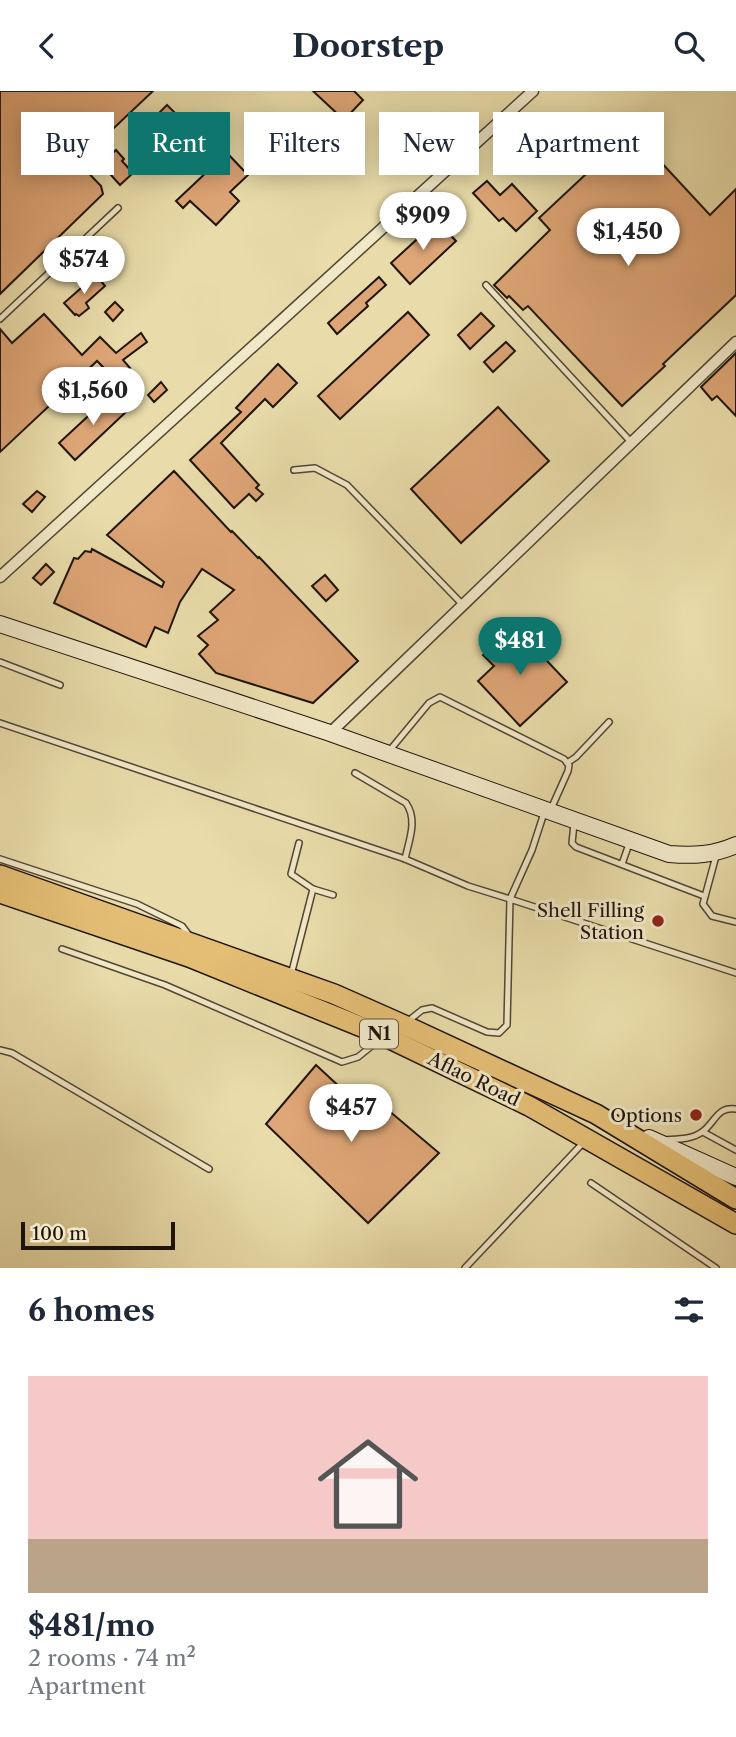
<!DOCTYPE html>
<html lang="en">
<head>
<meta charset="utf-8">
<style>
	body { margin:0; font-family:"Libre Caslon Text",serif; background:#f6f6f7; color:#1f2937; height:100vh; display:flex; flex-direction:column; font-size:26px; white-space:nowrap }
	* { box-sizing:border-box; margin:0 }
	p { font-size:23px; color:#747a83 }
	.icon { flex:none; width:38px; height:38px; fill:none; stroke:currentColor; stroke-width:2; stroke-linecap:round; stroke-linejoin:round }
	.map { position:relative; height:1177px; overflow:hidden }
	.side { display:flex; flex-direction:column; background:#fff; flex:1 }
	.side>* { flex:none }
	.banner { position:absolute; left:21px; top:21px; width:695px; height:63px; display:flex; gap:14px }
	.scale { position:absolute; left:21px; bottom:18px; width:154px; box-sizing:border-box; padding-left:7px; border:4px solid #1e140b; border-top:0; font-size:19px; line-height:24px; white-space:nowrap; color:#1e140b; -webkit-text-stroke:5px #f1e8c8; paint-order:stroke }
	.price { position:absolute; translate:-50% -60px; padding:0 16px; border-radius:24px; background:#fff; color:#222; font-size:23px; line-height:46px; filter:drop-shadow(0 2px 4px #0008) }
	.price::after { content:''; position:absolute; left:50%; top:42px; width:21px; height:16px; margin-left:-10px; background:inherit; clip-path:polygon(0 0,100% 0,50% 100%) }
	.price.current { background:#0f766e; color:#fff }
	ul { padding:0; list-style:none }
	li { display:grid; align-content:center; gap:14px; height:371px; padding:0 28px }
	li+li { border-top:2px solid #e0e1e3 }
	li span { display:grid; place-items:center; height:217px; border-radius:0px; color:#555 }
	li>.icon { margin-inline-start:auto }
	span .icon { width:126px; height:126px; fill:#fffc; stroke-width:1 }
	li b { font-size:30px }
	h2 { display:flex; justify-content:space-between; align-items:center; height:84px; padding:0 28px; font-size:30px }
	.pill { padding:0 24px; border-radius:0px; background:#fff; box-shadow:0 4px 18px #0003; font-size:24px; line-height:63px }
	.pill.current { background:#0f766e; color:#fff }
	header { display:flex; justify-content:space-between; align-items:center; height:91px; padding:0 28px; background:#fff; font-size:32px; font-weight:700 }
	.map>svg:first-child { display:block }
	.building { fill:#dea576; stroke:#1e140b; stroke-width:2 }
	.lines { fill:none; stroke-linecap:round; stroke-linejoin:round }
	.lane-casing { stroke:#514633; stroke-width:8 }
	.street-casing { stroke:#514633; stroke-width:13 }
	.secondary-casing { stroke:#1e140b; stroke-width:18 }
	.highway-casing { stroke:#1e140b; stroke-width:22 }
	.lane { stroke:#f1e8c8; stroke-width:5 }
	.street { stroke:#f1e8c8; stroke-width:10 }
	.secondary { stroke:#f1e8c8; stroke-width:16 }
	.highway { stroke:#e4be75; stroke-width:19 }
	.poi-dot { fill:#8f2418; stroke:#f1e8c8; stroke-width:2.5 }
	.labels { text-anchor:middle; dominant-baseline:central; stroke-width:6; stroke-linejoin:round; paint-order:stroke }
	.shield { fill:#f1e8c8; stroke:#5d5444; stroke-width:2 }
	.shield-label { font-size:18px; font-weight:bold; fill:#1e140b }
	.poi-label { font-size:19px; fill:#1e140b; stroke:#f1e8c8; text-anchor:end }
	.street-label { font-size:19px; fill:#1e140b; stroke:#f1e8c8 }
</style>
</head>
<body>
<header><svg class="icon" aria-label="back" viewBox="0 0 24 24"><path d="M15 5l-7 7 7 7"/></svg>Doorstep<svg class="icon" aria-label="search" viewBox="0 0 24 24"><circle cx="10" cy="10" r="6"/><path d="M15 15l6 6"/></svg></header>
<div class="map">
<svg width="736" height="1177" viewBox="0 0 736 1177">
	<rect width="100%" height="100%" fill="#e9dcaa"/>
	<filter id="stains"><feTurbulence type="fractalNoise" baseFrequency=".00286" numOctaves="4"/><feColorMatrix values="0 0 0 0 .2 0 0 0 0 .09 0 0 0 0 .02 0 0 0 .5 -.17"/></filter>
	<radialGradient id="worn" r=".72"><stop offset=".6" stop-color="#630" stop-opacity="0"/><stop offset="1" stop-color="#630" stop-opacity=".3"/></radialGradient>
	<!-- building -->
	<g class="building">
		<path d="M0,0h153l-75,71 23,24 2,8 -103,100z"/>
		<path d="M313,0h41l9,9 -19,20z"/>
		<path d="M167,14l16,16 -10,9 -15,-16z"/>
		<path d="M632,40l78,84 26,-26v106l-73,69 2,2 -43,40 -94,-100 -5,4 -14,-14 -2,2 -13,-13 56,-55 -11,-12z"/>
		<path d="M116,59l8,9 -2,2 11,12 -13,12 -19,-21z"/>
		<path d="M227,62l21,22 -18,17 9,9 -23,24 -26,-24 -7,7 -7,-7z"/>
		<path d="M487,90l13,14 12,-11 25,27 -21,20 -13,-13 -4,3 -26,-28z"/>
		<path d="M437,130l19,20 -46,43 -19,-21z"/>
		<path d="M96,184l9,11 -19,17 3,5 -10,8 -3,-2 -1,1 -11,-12z"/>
		<path d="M379,186l7,8 -20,18 2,3 -31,28 -9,-11z"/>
		<path d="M115,211l8,8 -10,11 -8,-9z"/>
		<path d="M408,221l21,23 -89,84 -22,-23z"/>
		<path d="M481,222l13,13 -24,23 -12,-14z"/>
		<path d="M44,223l38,41 18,-18 16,16 25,-20 6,9 -24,18 7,8 -13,13 -20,-20 -97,91v-123l12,14z"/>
		<path d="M506,251l9,9 -22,21 -9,-10z"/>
		<path d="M736,262v63l-19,-20 -5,4 -11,-13z"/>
		<path d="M278,273l19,19 -24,24 -8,-8 -44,44 38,42 -3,3 7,6 -7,7 -7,-7 -15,14 -44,-48 51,-48 -5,-4z"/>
		<path d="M161,291l6,8 -13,12 -6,-7z"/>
		<path d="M112,303l15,17 -52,49 -16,-17z"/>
		<path d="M498,316l51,54 -88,82 -50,-54z"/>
		<path d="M174,380l57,61 1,-1 26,27 1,-1 99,104 -45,42 -97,-30 -17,-19 9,-9 -10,-9 20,-16 -8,-8 24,-22 -32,-21 -22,33 -12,31 -13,-6 -9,20 -92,-44 20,-45 4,1 7,-8 6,1 1,-3 70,38 2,-5 -57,-47z"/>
		<path d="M37,400l8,6 -13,15 -9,-8z"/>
		<path d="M46,473l8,8 -13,13 -8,-7z"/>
		<path d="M325,484l13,15 -12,11 -14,-15z"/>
		<path d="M514,535l53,56 -47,44 -42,-45 16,-15 -11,-11z"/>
		<path d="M316,974l54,50 11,-11 58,49 -71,70 -102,-99z"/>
	</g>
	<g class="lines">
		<!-- lane casing -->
		<g class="lane-casing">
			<g id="lane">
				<path d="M486,194l145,157"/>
				<path d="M0,228l118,-111"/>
				<path d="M294,379l21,-2 32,17 116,120"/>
				<path d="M0,571l60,23"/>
				<path d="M0,632l405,136 63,27 42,13 22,-49 12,-37"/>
				<path d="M390,659l39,-47 11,-6 124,62 5,6 -1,6 -17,38"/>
				<path d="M567,672l9,-6 33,-35"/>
				<path d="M355,682l51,30c12,17 3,37 -1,56"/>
				<path d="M574,733l-2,19 4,4 128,49"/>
				<path d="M716,765l-13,48 9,12 24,6"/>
				<path d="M0,768l137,45 45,22 6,8"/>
				<path d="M622,773l7,-20"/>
				<path d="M313,798l20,6"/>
				<path d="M62,858l103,36 177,77 16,-5 21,-17"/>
				<path d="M291,884l22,-86 -22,-15 8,-31"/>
				<path d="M407,931l15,-12 10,-2 55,24 12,1 8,-8 3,-126 226,74"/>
				<path d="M0,959l12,3 197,116"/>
				<path d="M703,1041l33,18"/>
				<path d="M664,1049c12,-1 27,0 38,-8 13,-9 15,-26 34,-23"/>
				<path d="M591,1092l125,85"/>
				<path d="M465,1177l118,-125"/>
			</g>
		</g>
		<!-- street casing -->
		<g class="street-casing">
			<g id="street">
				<path d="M0,486l533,-486"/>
				<path d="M330,642l406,-391"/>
			</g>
		</g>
		<!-- secondary casing -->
		<g class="secondary-casing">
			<g id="secondary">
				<path d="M0,533l330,109 339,121c25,2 44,1 67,-9"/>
				<path d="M649,1047l87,39"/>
			</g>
		</g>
		<!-- highway casing -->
		<g class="highway-casing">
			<g id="highway">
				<path d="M0,784l334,119 70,31 192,89 140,85"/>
				<path d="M0,802l189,64 195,79 145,70 207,118"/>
			</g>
		</g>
		<!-- lane -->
		<use href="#lane" class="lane"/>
		<!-- street -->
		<use href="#street" class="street"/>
		<!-- secondary -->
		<use href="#secondary" class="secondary"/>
		<!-- highway -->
		<use href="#highway" class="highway"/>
	</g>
	<!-- markers -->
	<g class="poi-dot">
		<circle cx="658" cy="830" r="7"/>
		<circle cx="696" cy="1024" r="7"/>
	</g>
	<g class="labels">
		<!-- shield labels -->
		<rect class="shield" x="360" y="928.5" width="38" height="29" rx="5"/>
		<g class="shield-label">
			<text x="379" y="943">N1</text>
		</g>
		<!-- poi labels -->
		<g class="poi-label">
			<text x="644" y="819">Shell Filling<tspan x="644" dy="22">Station</tspan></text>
			<text x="682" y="1024">Options</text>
		</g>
		<!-- street labels -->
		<g class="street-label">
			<text transform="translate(474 988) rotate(26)">Aflao Road</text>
		</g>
	</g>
	<rect width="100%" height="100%" filter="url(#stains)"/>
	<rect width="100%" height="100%" fill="url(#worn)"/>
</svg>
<div class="scale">100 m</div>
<b class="price" style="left:423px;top:161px">$909</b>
<b class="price" style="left:628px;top:177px">$1,450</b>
<b class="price" style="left:84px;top:205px">$574</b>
<b class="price" style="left:93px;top:336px">$1,560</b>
<b class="price current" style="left:520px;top:586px">$481</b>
<b class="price" style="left:351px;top:1053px">$457</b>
<div class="banner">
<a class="pill">Buy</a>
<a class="pill current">Rent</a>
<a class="pill">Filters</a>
<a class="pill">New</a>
<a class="pill">Apartment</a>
</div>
</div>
<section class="side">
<h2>6 homes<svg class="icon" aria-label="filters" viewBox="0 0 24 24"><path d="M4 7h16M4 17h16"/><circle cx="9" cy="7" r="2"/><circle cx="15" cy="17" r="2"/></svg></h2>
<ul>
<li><span style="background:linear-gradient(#f6c9c9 75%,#b9a48a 0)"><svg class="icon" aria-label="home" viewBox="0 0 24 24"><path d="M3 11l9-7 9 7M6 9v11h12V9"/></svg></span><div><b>$481/mo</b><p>2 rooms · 74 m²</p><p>Apartment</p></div></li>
</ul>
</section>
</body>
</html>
